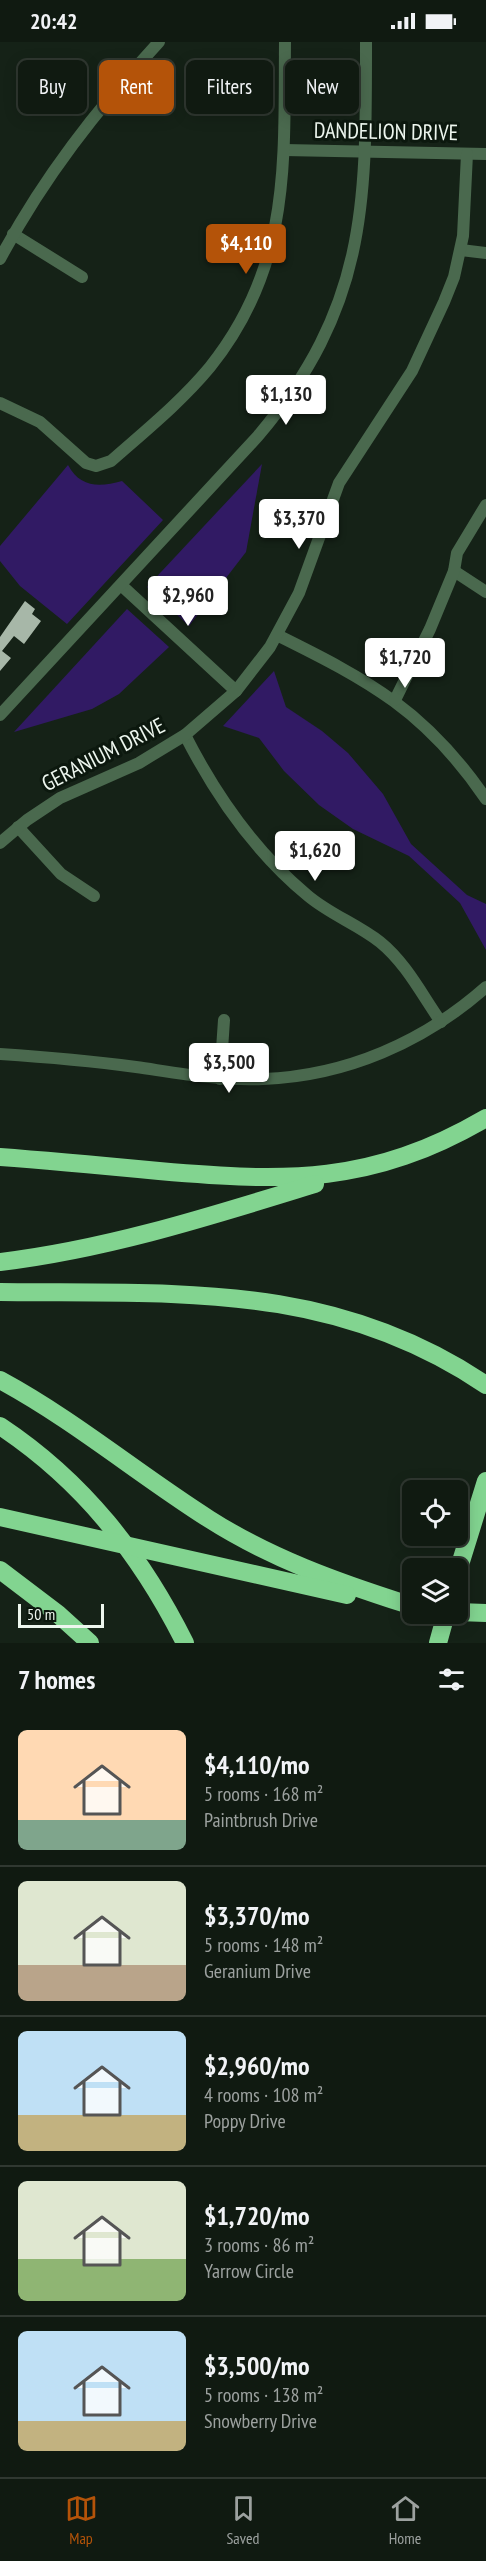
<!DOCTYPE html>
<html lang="en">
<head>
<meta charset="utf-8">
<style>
	body { margin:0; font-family:"PT Sans Narrow",sans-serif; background:#1e271f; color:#f1f3f6; height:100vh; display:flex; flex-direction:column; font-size:22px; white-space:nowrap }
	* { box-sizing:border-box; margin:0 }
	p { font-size:20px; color:#9ca19f }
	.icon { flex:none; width:33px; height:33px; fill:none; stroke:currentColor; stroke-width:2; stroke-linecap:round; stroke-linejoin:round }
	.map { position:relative; height:1601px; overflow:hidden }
	.sheet { display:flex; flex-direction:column; background:#101a11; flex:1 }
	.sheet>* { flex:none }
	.banner { position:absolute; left:18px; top:18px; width:450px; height:54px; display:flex; gap:12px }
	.fabs { position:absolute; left:402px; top:1438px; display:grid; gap:12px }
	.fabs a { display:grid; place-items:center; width:66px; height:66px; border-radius:9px; background:#101a11; box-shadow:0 3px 15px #0003,0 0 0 2px #303831; font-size:30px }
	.scale { position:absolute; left:18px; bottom:15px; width:86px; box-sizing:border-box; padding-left:6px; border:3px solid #edf6ee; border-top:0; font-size:16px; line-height:21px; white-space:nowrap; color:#edf6ee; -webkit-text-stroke:4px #0c180e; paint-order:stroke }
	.price { position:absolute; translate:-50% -51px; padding:0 14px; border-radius:6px; background:#fff; color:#222; font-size:20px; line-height:39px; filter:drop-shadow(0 2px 3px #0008) }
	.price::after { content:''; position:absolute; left:50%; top:36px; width:18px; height:14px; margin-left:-9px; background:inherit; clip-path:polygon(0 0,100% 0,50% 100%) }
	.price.current { background:#b45309; color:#fff }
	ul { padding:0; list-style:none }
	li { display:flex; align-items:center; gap:18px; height:150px; padding:0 18px }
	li+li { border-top:2px solid #303831 }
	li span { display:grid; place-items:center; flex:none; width:168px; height:120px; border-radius:9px; color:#555 }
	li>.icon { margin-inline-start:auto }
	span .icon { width:72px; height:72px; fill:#fffc; stroke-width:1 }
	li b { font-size:26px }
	h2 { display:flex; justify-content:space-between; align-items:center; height:72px; padding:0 18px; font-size:26px }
	.pill { padding:0 21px; border-radius:9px; background:#101a11; box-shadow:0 3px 15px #0003,0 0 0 2px #303831; font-size:21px; line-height:54px }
	.pill.current { background:#b45309; color:#fff }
	.status { display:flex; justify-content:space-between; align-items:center; height:42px; padding:0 30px; background:#101a11; direction:ltr }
	.status svg { height:16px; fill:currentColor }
	.dock { display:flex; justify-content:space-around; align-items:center; height:84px; border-top:2px solid #303831; background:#101a11; font-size:16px; color:#9ca19f }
	.dock a { display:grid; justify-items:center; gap:3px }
	.dock .current { color:#b45309 }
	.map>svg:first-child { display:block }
	.green { fill:#311a64 }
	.building { fill:#a7b7a8 }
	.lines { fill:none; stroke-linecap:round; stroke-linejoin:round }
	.minor { stroke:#4a694e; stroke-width:12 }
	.highway { stroke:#82d490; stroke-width:18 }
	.labels { text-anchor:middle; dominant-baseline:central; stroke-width:6; stroke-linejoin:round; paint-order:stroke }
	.street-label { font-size:22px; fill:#edf6ee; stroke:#0c180e }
</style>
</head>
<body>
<div class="status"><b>20:42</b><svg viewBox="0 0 49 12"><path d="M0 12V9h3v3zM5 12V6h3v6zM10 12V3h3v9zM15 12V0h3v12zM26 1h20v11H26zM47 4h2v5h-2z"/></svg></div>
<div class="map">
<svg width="486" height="1601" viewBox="0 0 486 1601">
	<rect width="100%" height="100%" fill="#152217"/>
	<!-- green -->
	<g class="green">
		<path d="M262,422l-16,88 -57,74 -42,-39z"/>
		<path d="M68,423c12,23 32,22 54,16l41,39 -96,104 -47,-38 -20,-25v-15z"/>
		<path d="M127,567l42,38 -50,47 -27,15 -78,23z"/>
		<path d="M274,629l12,36 36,24 26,22 35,41 28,50 56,51 19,9v46l-26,-47 -51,-47 -56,-27 -34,-24 -35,-34 -25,-33 -36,-12z"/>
	</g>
	<!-- building -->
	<path class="building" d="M25,559l10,8 -3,5 9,7 -17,23 -10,-8 -12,15 9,7 -11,13v-34z"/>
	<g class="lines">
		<!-- minor -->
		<g class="minor">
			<path d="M284,108l202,4"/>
			<path d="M13,192l69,43"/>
			<path d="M461,208l25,3"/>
			<path d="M0,217c43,-81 97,-150 159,-217"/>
			<path d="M0,361l40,19 46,41 10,3 15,-5c34,-30 70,-59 99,-94 81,-101 74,-203 75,-325"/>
			<path d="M454,529l32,21"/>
			<path d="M121,543l115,106"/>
			<path d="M277,593c93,46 149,76 209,164"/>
			<path d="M395,658l35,-71 24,-58 3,-18 29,-48"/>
			<path d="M0,673l258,-279c110,-131 108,-233 108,-394"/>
			<path d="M185,693c31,61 69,116 122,160 22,19 50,29 73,47 26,21 42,53 61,80"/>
			<path d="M18,785l43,47 33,22"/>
			<path d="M0,801l27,-23 33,-22 79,-35 46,-28 51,-44 34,-44 29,-54 40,-110 73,-112 32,-69 10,-25 9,-41 4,-82"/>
			<path d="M0,1012c46,3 91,7 136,13 42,6 84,14 127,12 83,-3 161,-37 223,-92"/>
			<path d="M220,1037l4,-59"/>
		</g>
		<!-- highway -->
		<g class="highway">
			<path d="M0,1115c53,4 106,9 159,14 128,11 212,14 327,-53"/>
			<path d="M0,1220c108,-13 211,-46 315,-78"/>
			<path d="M0,1250c177,2 332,-11 486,93"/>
			<path d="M0,1338c74,40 138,94 209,139 61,39 128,63 197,85"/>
			<path d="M0,1384c83,55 141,129 185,217"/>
			<path d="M0,1475l347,78"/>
			<path d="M0,1528l58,44 32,29"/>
			<path d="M458,1529l28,-90"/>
			<path d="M458,1570l28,1"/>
			<path d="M438,1601l8,-29"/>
		</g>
	</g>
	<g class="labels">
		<!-- street labels -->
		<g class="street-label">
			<text transform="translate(386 89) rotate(1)">DANDELION DRIVE</text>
			<text transform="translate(103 712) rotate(-27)">GERANIUM DRIVE</text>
		</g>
	</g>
</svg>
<div class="fabs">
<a><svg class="icon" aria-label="locate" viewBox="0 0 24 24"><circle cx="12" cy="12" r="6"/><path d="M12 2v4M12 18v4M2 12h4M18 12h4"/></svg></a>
<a><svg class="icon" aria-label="layers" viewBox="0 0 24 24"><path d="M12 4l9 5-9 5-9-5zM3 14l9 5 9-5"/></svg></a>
</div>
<div class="scale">50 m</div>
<b class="price current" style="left:246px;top:233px">$4,110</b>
<b class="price" style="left:286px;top:384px">$1,130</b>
<b class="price" style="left:299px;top:508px">$3,370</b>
<b class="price" style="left:188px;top:585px">$2,960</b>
<b class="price" style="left:405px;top:647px">$1,720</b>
<b class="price" style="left:315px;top:840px">$1,620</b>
<b class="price" style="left:229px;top:1052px">$3,500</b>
<div class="banner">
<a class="pill">Buy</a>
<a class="pill current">Rent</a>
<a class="pill">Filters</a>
<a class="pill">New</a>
</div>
</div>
<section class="sheet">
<h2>7 homes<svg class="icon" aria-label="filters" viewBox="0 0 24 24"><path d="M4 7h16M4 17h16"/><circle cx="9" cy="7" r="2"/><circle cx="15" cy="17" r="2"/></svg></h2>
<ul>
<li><span style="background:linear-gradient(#ffd9b3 75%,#7fa58c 0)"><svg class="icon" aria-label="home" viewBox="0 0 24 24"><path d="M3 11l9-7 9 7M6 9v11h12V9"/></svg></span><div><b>$4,110/mo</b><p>5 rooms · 168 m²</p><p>Paintbrush Drive</p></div></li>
<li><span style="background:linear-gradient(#dfe7d0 70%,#b9a48a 0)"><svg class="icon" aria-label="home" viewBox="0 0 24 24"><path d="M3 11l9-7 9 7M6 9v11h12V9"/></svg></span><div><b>$3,370/mo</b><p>5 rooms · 148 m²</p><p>Geranium Drive</p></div></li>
<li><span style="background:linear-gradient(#bfe0f5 70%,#c2b280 0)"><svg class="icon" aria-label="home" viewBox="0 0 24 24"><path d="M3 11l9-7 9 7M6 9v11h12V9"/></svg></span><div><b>$2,960/mo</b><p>4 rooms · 108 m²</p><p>Poppy Drive</p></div></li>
<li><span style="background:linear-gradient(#dfe7d0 65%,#8fb573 0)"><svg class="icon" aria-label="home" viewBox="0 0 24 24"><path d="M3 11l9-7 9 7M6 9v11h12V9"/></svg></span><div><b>$1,720/mo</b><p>3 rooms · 86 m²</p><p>Yarrow Circle</p></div></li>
<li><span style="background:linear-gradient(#bfe0f5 75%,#c2b280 0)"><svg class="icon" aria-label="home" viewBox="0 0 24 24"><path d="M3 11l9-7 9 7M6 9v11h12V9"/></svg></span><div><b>$3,500/mo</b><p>5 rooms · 138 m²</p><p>Snowberry Drive</p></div></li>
</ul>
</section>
<nav class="dock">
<a class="current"><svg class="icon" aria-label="map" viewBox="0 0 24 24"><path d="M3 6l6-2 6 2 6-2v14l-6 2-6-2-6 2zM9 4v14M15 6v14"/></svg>Map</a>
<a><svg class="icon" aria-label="saved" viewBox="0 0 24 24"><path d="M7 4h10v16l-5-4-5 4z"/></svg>Saved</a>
<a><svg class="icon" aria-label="home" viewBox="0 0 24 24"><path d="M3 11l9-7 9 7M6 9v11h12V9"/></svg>Home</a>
</nav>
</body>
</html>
